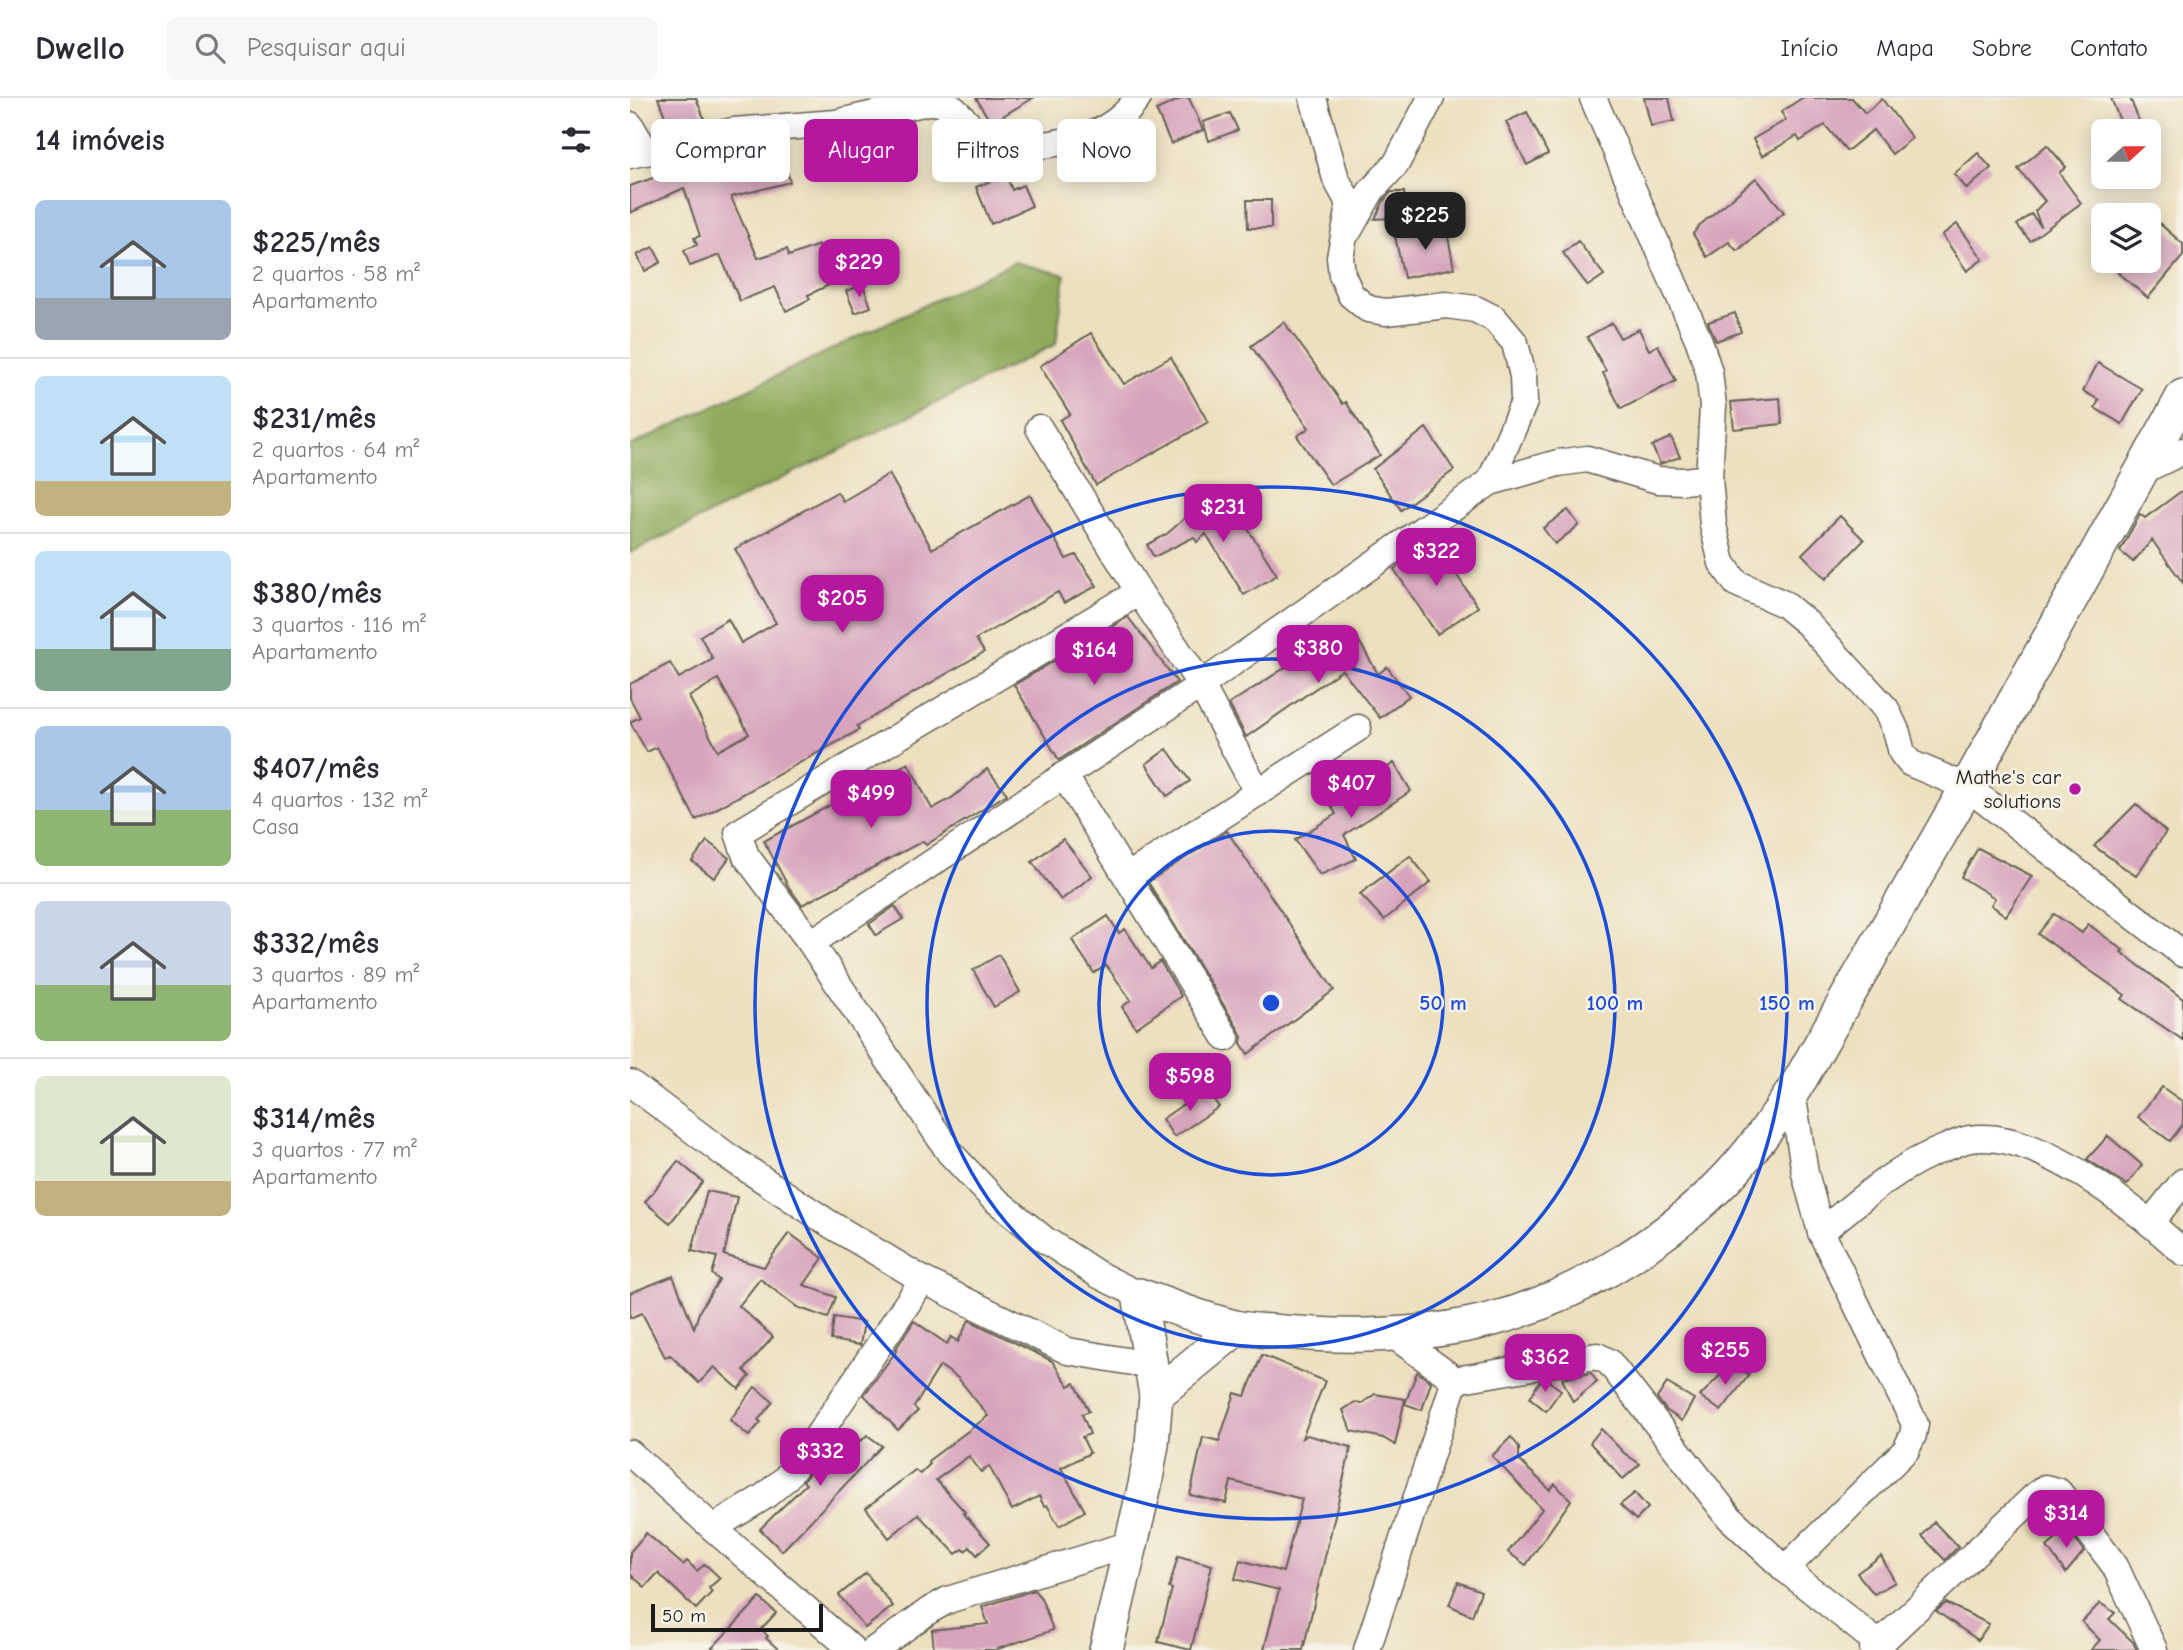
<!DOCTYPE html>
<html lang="pt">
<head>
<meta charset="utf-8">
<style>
	body { margin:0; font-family:"Comic Neue",sans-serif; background:#f7f7f7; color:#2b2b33; height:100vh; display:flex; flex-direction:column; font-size:26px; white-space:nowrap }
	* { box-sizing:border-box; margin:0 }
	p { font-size:23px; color:#7c7c81 }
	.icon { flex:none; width:38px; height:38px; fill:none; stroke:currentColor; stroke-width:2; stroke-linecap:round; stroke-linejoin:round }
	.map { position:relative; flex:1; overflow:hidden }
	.details { display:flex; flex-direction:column; background:#fff; width:630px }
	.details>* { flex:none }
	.top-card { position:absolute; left:21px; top:21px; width:665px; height:63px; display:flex; gap:14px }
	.needle { width:46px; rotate:69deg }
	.tools { position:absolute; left:1461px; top:21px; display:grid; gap:14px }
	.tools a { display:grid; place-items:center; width:70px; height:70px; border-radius:10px; background:#fff; box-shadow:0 4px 18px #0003; font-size:35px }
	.scale { position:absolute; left:21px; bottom:18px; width:172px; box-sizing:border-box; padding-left:7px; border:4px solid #1c1c1c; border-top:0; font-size:19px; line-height:24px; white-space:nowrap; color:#1c1c1c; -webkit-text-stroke:5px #f7f3e8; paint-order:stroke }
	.price { position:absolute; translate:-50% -60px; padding:0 16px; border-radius:14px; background:#b5179e; color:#fff; font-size:23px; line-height:46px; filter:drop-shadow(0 2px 4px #0008) }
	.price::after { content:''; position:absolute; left:50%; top:42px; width:21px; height:16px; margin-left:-10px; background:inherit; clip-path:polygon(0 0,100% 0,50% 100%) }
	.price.on { background:#222; color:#fff }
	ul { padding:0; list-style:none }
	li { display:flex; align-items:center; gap:21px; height:175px; padding:0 35px }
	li+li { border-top:2px solid #e1e1e2 }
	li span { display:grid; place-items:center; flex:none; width:196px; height:140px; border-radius:10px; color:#555 }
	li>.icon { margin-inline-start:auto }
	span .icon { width:84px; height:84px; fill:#fffc; stroke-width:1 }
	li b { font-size:30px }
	h2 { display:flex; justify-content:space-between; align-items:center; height:84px; padding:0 35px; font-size:30px }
	.pill { padding:0 24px; border-radius:10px; background:#fff; box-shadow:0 4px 18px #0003; font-size:24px; line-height:63px }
	.pill.on { background:#b5179e; color:#fff }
	header { display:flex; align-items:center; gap:42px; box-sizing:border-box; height:98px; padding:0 35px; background:#fff; border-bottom:2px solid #e1e1e2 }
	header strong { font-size:33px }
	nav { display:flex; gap:38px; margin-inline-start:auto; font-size:24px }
	.search { width:490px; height:63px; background:#f7f7f7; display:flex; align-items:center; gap:18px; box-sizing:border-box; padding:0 24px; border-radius:10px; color:#7c7c81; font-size:26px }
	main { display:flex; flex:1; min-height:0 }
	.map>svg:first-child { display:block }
	.forest { fill:#8faa5c; stroke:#56633c; stroke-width:2 }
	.building { fill:#d8a4bd; fill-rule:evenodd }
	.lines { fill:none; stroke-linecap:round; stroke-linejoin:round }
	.minor-casing { stroke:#656155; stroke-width:29 }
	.tertiary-casing { stroke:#656155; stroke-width:36 }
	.minor { stroke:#fff; stroke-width:26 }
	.tertiary { stroke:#fff; stroke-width:33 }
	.ring { fill:none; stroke:#1d4ed8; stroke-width:3.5 }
	.poi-dot { fill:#b5179e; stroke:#f7f3e8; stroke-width:2.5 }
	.labels { text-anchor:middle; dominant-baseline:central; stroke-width:5; stroke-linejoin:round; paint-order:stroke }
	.poi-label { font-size:21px; fill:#1c1c1c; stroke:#f7f3e8; text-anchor:end }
	.centre { fill:#1d4ed8; stroke:#f7f3e8; stroke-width:3.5 }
	.ring-label { font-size:21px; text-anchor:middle; font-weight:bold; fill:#1d4ed8; stroke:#f7f3e8; stroke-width:5; stroke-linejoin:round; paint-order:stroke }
</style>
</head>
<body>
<header>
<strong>Dwello</strong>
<div class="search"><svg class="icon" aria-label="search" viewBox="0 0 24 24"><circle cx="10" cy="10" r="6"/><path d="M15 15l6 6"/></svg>Pesquisar aqui</div>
<nav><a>Início</a><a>Mapa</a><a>Sobre</a><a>Contato</a></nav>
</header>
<main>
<section class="details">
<h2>14 imóveis<svg class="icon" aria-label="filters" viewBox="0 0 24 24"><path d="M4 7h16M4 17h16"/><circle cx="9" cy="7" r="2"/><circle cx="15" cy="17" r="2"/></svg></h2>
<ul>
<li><span style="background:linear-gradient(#a9c7e8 70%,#9aa5b1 0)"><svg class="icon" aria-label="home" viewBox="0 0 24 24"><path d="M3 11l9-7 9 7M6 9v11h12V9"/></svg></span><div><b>$225/mês</b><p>2 quartos · 58 m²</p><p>Apartamento</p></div></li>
<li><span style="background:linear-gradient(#bfe0f5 75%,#c2b280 0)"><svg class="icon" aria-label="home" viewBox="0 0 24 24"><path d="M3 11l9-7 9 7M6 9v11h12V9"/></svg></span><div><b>$231/mês</b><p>2 quartos · 64 m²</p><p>Apartamento</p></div></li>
<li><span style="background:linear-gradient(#bfe0f5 70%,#7fa58c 0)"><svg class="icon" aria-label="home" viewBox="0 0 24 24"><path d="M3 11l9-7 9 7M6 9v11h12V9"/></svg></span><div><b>$380/mês</b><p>3 quartos · 116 m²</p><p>Apartamento</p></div></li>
<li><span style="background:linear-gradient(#a9c7e8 60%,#8fb573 0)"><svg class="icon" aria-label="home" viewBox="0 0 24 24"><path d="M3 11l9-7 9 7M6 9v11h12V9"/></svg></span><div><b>$407/mês</b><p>4 quartos · 132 m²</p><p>Casa</p></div></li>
<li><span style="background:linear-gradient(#c9d6e8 60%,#8fb573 0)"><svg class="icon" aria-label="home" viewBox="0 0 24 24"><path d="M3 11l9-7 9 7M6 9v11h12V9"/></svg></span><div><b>$332/mês</b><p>3 quartos · 89 m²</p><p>Apartamento</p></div></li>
<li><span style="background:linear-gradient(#dfe7d0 75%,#c2b280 0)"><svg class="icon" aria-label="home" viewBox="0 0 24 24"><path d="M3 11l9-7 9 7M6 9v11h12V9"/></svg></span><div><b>$314/mês</b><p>3 quartos · 77 m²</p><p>Apartamento</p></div></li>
</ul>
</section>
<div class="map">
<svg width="1553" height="1552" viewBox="0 0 1553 1552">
	<rect width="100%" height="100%" fill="#f7f3e8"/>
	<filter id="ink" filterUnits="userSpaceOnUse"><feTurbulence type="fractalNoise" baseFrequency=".0143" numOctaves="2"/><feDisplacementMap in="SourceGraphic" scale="14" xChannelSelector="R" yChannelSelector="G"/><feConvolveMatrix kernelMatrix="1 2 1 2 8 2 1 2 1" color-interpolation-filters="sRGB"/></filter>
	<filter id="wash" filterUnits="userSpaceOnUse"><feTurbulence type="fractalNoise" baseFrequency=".00686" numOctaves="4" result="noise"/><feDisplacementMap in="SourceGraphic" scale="28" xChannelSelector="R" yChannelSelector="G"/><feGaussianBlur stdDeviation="1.57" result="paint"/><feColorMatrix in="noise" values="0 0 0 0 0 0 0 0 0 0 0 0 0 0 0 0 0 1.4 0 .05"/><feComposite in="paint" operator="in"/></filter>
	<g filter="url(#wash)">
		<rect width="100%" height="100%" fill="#ede0bf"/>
		<!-- forest -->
		<path class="forest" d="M384,164l51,13 -9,69 -426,209v-107z"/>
		<g id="blocks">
			<!-- building -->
			<g class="building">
				<path d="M28,0h38l9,23 -35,8z"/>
				<path d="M346,0h57l-42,25z"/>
				<path d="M553,0h6l14,32 -32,14 -15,-34z"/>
				<path d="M1014,0h25l5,23 -23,5z"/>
				<path d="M1172,0h50l13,15 17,-14 30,39 -20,16 -19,-24 -26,21 -22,-26 -25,16 -3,-5 -35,20 -9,-17 33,-19 -5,-8z"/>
				<path d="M1481,0h19l13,33h-19z"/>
				<path d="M897,14l21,42 -21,11 -21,-43z"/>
				<path d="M600,15l8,17 -29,11 -6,-19z"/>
				<path d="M1417,47l19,22 -7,6 22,30 -51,38 -13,-16 14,-11 10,12 -6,-15 10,-10 -27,-32z"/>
				<path d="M153,55l7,29 -59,15 27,61 29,-9 2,7 30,-11 18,36 -29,14 2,4 -24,12 -11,-24 -35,14 -20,-46 -30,11 -6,-16 13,-5 -3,-7 6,-2 -16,-48 -54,25v-27l86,-30 4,13z"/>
				<path d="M1348,55l13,15 -24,21 -13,-15z"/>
				<path d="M376,77l6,15 11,-5 9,21 -41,18 -15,-37z"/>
				<path d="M1126,80l28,34 -47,39 -8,-9 -22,15 -14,-23 7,-9z"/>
				<path d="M761,94h13l2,25 -31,2 9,-19z"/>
				<path d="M617,102h24v28h-23z"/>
				<path d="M1529,125l24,21v12l-35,42 -30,-25 10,-12h21v-26z"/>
				<path d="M1327,126l26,35 -16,12 -25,-36z"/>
				<path d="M816,128l8,42 -50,10 -9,-42z"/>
				<path d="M948,143l26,34 -16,11 -25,-33z"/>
				<path d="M23,149l8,15 -16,9 -8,-16z"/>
				<path d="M233,187l8,22 -16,6 -9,-22z"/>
				<path d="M1105,215l6,19 -25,9 -8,-19z"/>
				<path d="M654,224l59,82 3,-2 34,53 -49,30 -34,-49 12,-8 -58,-82z"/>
				<path d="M982,225l8,15 19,-9 10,21 9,-5 18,36 -55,28 -18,-36 3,-2 -19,-34z"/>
				<path d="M461,235l33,51 47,-27 37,65 -112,63 -36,-65 10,-6 -30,-48z"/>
				<path d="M1468,265l44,26 -20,35 -27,-16 4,-8 -16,-9z"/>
				<path d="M1150,300l2,26 -48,5 -3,-27z"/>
				<path d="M796,330l28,42 -53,40 -28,-41z"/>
				<path d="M1041,339l9,20 -20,7 -8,-18z"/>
				<path d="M259,376l43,75 98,-54 36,64 10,-4 21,31 -33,17 -6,-11 -82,47 8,13 -127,74 2,4 -163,90 -39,-73 -10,5 -17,-30 10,-5 -10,-19v-14l40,-21 9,15 34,-19 -13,-23 28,-17 13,24 35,-20 -41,-74 102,-57 6,9zM88,581l31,55 -31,17 -29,-54z"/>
				<path d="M1553,392v93l-31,-43 -19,22 -13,-11 20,-37 5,4z"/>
				<path d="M597,398l50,79 -33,20 -38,-61 -9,8 -3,-5 -40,20 -7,-12 21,-12 18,-16 3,3z"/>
				<path d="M938,412l11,15 -24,19 -12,-16z"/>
				<path d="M1210,418l24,24 -38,39 -24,-25z"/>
				<path d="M804,443l44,66 -41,27 -43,-65z"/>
				<path d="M498,519l49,65 -118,78 -45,-75z"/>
				<path d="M725,536l23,40 9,-7 22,29 -29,22 -38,-48 -96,67 -17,-33 85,-55 4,6z"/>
				<path d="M537,651l23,32 -23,15 -21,-32z"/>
				<path d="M278,665l24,46 20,-11 35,-29 20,25 -81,51 -3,-4 -121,64 -14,-19 -24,-45z"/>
				<path d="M764,665l17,28 -67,44 12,24 -36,16 -25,-35 41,-26 -5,-8z"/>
				<path d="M1506,706l30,28 -30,44 -42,-30z"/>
				<path d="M597,733l107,159 -86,64 -7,-11 1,-6 -3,-7 -91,-148z"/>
				<path d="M433,741l29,37 -31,24 -29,-38z"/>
				<path d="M77,743l22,17 -15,20 -22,-17z"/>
				<path d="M1348,750l54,28 -26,40 -15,-11 4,-7 -34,-21z"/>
				<path d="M780,758l21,26 -47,38 -24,-26z"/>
				<path d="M265,808l8,13 -27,16 -7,-11z"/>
				<path d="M1424,816l28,19 6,-9 35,26 -2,2 62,47v41l-61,-41 3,-4 -87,-61z"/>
				<path d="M478,818l11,17 6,-4 26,39 9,-7 21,35 -45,32 -14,-21 9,-7 -25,-35 -12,8 -22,-33z"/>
				<path d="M369,857l21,37 -26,15 -21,-37z"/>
				<path d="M1532,989l21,15v22l-13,17 -32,-24z"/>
				<path d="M576,991l13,18 -45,30 -12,-18z"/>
				<path d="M1478,1038l34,29 -15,20 -40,-26z"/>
				<path d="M48,1063l25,21 -33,41 -25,-21z"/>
				<path d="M77,1093l30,6 -13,58 40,12 25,-34 34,25 -19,27 32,12 -8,21 -31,-11 -37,-28 -21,27 34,31 -29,33 6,6 -11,13 -25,-22 -15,16 -29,-28 -5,2 -23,-44 -12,5v-25l43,-17 21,52 6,-18 19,-30 -7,-6 5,-17 -25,-6z"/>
				<path d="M204,1219l30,5 -4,23 -29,-5z"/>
				<path d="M339,1222l83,41 17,25 6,-3 14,28 -7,3 8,20 -8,3 8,16 -29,15 24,43 -26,15 -12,-21 -3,1 -5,-10 -27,14 -23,-44 -8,6 -12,-16 -33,24 29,32 -2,1 27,30 -13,12 -7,-8 -5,4 -2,-2 -7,5 -38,-40 -29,24 -23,-30 49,-38 5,4 10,-10 -2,-3 60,-45 -30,-38 -18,-12 -26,41 4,4 -20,19 -34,-35 33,-45h-2l19,-29 33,23 4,-7 7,5z"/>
				<path d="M632,1257l63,26 -23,57 5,-3 44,12 -48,203h-39l15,-60 -44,-11 5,-19 43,12 19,-73 -71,-18 -5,22 -36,-8 13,-58 16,4 16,-48 10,3z"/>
				<path d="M1101,1266l18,11 -28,36 -21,-15z"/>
				<path d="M787,1274l14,10 -9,28 -17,-6z"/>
				<path d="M961,1275l6,9 -24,20 -11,-23z"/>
				<path d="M917,1282l14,10 -15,21 -16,-13 9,-16z"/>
				<path d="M1037,1285l27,16 -12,22 -16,-11 -9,-12z"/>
				<path d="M125,1289l18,15 -15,18 3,2 -12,14 -19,-16z"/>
				<path d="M745,1296l30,5 -10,46 -12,-7 -32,-7 -8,-21 12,-8 6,2z"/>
				<path d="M971,1331l23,24 16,11 -17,15 -33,-36z"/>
				<path d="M220,1333l11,10 6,-6 15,11 -100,105 -22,-22 46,-45 -3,-3 8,-10z"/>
				<path d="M881,1339l8,10v13l31,30 5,-6 16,16 -45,65 -18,-13 34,-43 -50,-53z"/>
				<path d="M1005,1395l13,15 -12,12 -16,-15z"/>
				<path d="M1304,1424l24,25 -13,13 -23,-24z"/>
				<path d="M1438,1431l16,22 -18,22 -19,-26z"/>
				<path d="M16,1435l37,32 4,-4 10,10 8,-7 15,14 -11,10 3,4 -16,17 -38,-36 -13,14 -15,-13v-22z"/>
				<path d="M548,1458l34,9 -21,85 -33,-8 14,-53 -3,-1z"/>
				<path d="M1251,1458l14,26 -21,12 -17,-21z"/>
				<path d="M236,1475l27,33 -28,22 -26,-33z"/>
				<path d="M828,1484l23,9 -9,25 -23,-11z"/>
				<path d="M404,1492l7,8 12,32 -58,20h-61l-2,-20 56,-6 -6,-17z"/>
				<path d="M130,1500l16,15 -15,16 7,7 -2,2 13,12h-69z"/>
				<path d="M1316,1505l43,21 -11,16 -42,-29z"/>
				<path d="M1470,1505l15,10 -6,6 24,23 4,8h-46l9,-10 -18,-18z"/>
			</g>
		</g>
	</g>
	<g filter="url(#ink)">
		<use href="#blocks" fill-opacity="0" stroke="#656155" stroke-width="2"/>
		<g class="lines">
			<!-- minor casing -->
			<g class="minor-casing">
				<g id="minor">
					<path d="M683,0l23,81 11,20 2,12 -9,46 2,18 9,20 17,14 18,3 60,-7 29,4 20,10 20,24 8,33 1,26 -34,80"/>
					<path d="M963,0l106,243 10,31 4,34 -4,72 4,47 9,38 14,20 48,21 23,19 79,86 11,24 5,20 8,10 57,24 216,167"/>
					<path d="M0,27l16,27"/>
					<path d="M0,57l103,-24 103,-8 91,-21c34,-2 35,24 60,39 25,14 97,0 120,-14 14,-8 22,-17 31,-29"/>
					<path d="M719,132l22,-39 25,-27 35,-66"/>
					<path d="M409,330l100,164 62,93 57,108"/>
					<path d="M1512,373l41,-20"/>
					<path d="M434,677l162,263"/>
					<path d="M497,779l231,-149"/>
					<path d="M181,845l390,-258 289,-203 68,-19 29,-4 71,21 26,1 25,-3"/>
					<path d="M0,985l96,72 104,69 93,56 145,71 82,14"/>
					<path d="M1521,1124l32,-40"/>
					<path d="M1191,1134c40,-33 76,-66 124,-84 8,-3 17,-8 25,-9 67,-11 166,70 213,113"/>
					<path d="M509,1197l-40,-20 -54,-35 -53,-43 -42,-44 -139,-210 -65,-87 -8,-23 401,-241"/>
					<path d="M762,1236l63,46 142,-24 12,6 120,155 56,52 95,76"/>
					<path d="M0,1355l83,75 140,122"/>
					<path d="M83,1430l52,-32 20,-17 21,-26 117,-173"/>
					<path d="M1155,1471l121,-119 7,-15 2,-11 -94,-192 -16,-59 -13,-80"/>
					<path d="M244,1552l56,-40 18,-10 183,-56"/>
					<path d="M737,1552l88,-270"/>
					<path d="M1243,1552l163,-155 9,-7 14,4 56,74 39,84"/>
				</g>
			</g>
			<!-- tertiary casing -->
			<g class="tertiary-casing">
				<g id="tertiary">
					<path d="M526,1297l81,-67"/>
					<path d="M476,1552l39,-165 7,-41 4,-49 -17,-100c31,11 63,24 96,32 11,3 24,3 36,4 33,3 63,5 96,4 42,-1 85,-5 126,-16 80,-21 163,-72 223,-130 33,-32 59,-70 84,-109l167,-293 216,-391"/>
				</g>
			</g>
			<!-- minor -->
			<use href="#minor" class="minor"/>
			<!-- tertiary -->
			<use href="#tertiary" class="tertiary"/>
		</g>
	</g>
	<!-- distance rings -->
	<g class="ring">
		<circle cx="641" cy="905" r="172"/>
		<circle cx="641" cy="905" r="344"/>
		<circle cx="641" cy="905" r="516"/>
	</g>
	<!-- markers -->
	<circle class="poi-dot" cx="1445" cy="691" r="7"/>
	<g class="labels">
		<!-- poi labels -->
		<g class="poi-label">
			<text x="1431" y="679">Mathe's car<tspan x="1431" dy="24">solutions</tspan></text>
		</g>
	</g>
	<circle cx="641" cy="905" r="10" class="centre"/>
	<g class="ring-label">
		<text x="813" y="912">50 m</text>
		<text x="985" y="912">100 m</text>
		<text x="1157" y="912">150 m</text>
	</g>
</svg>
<div class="tools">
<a><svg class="needle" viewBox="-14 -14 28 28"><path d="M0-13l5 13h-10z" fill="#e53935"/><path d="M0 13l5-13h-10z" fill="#7c7c81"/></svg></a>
<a><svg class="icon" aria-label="layers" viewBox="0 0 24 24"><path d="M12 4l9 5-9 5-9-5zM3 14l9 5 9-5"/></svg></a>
</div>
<div class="scale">50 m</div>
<b class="price on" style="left:795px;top:154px">$225</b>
<b class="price" style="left:229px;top:201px">$229</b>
<b class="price" style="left:593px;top:446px">$231</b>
<b class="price" style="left:806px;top:490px">$322</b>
<b class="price" style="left:212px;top:537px">$205</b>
<b class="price" style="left:688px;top:587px">$380</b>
<b class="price" style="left:464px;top:589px">$164</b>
<b class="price" style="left:721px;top:722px">$407</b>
<b class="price" style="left:241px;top:732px">$499</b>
<b class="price" style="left:560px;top:1015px">$598</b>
<b class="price" style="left:1095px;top:1289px">$255</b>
<b class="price" style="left:915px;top:1296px">$362</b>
<b class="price" style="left:190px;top:1390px">$332</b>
<b class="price" style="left:1436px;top:1452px">$314</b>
<div class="top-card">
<a class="pill">Comprar</a>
<a class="pill on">Alugar</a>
<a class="pill">Filtros</a>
<a class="pill">Novo</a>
</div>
</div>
</main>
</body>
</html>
